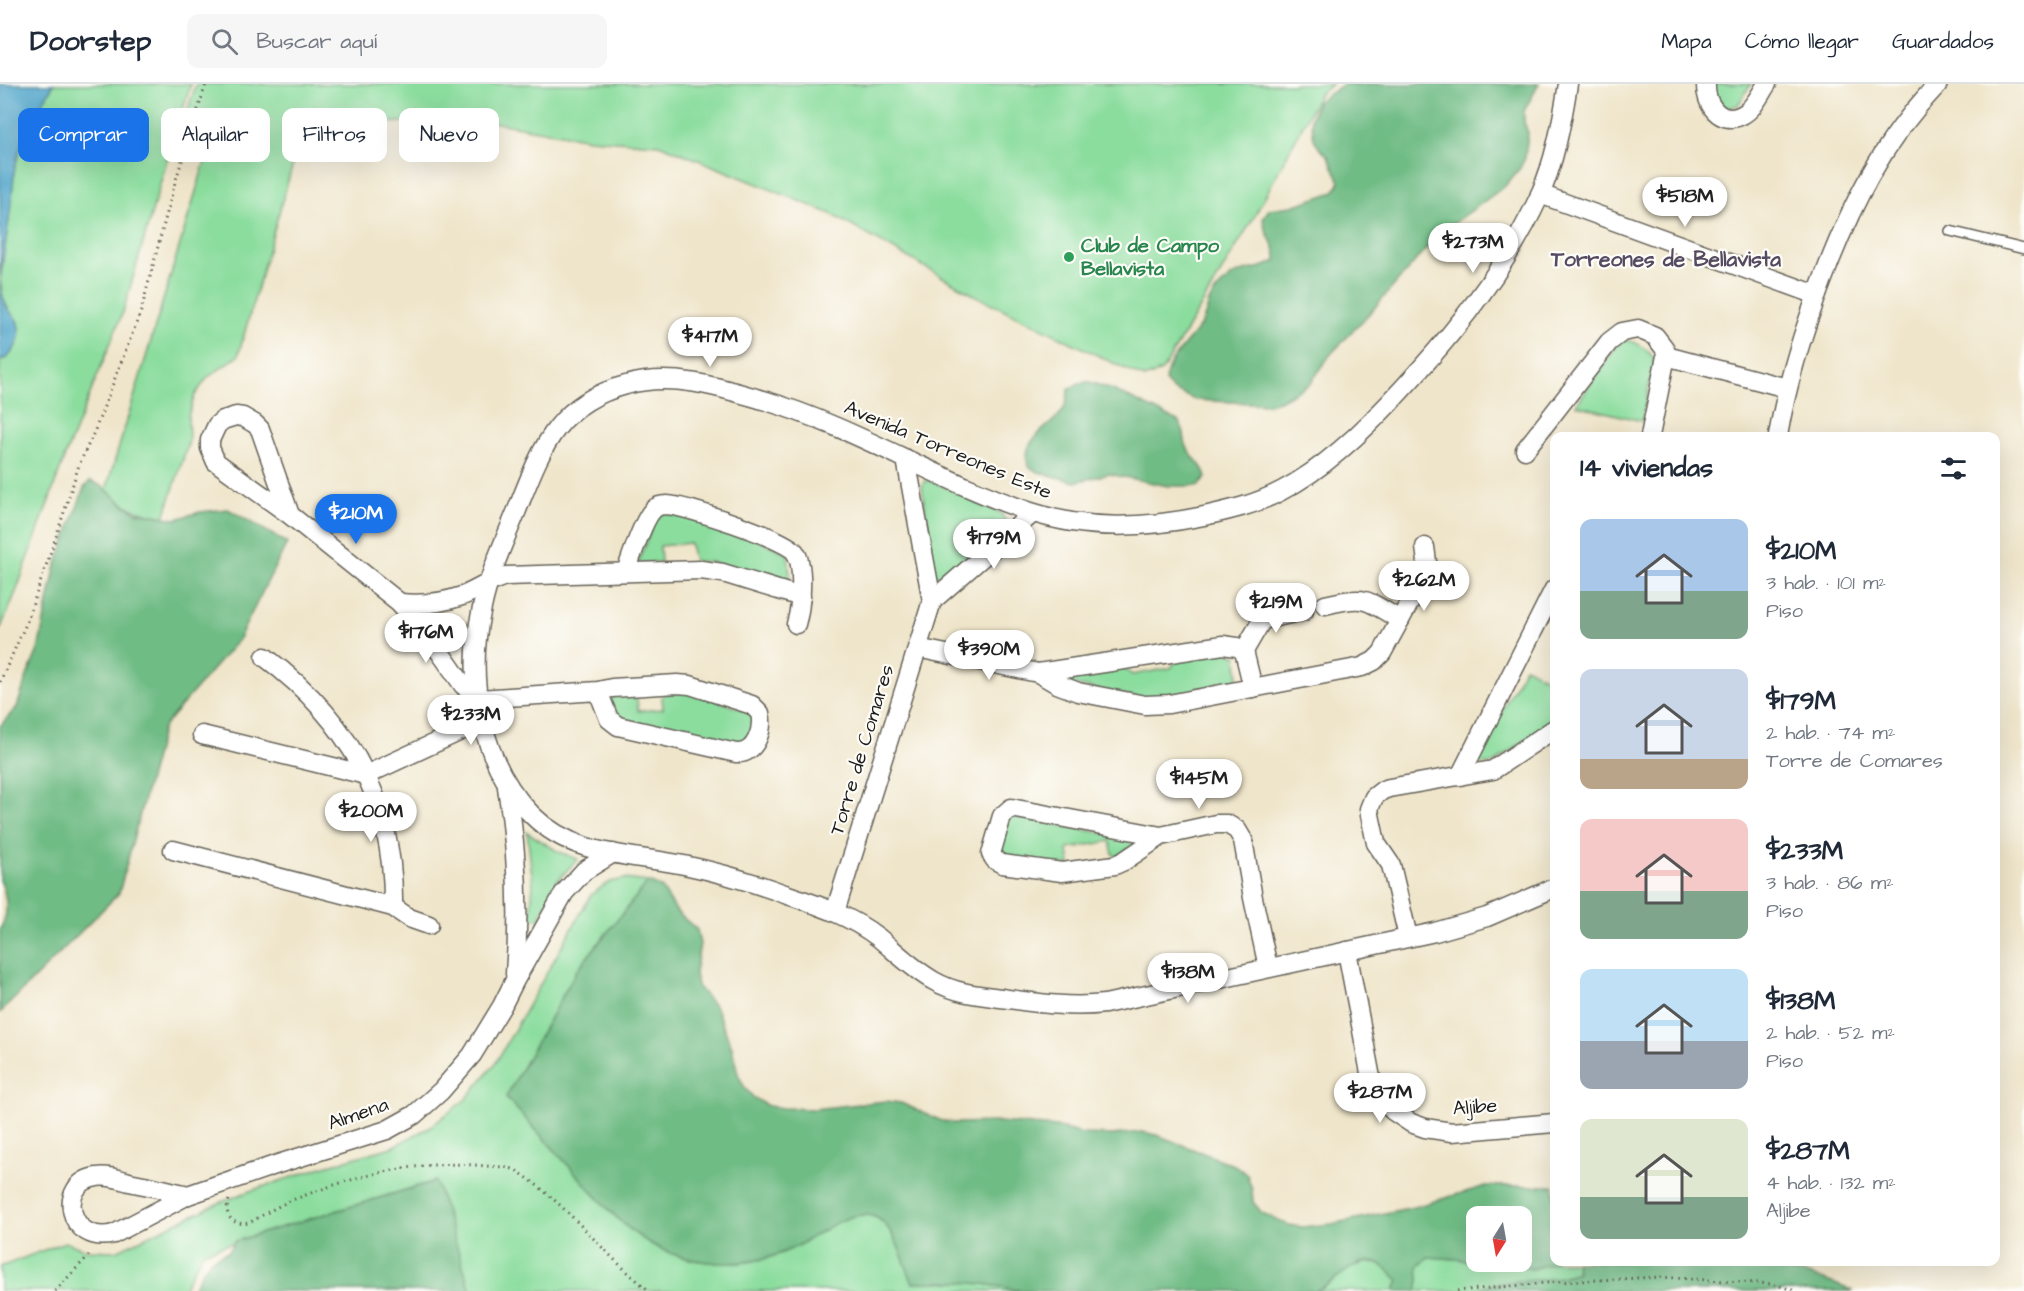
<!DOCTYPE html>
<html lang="es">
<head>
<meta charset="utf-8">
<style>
	body { margin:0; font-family:"Architects Daughter",sans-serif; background:#f6f6f7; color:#1f2937; height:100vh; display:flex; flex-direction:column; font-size:22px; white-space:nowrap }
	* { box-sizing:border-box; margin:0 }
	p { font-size:20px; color:#747a83 }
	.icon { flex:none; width:33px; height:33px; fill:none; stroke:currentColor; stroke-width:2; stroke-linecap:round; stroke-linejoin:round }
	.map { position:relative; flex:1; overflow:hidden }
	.details { position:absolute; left:1550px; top:348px; width:450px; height:834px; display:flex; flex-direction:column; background:#fff; border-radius:12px; box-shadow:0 6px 24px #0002 }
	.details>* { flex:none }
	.hud { position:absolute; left:18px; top:24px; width:570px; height:54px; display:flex; gap:12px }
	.needle { width:39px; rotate:191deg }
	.buttons { position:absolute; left:1466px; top:1122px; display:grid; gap:12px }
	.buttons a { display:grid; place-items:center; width:66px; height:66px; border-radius:12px; background:#fff; box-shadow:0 6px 24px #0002; font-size:30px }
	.price { position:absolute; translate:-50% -51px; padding:0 14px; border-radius:21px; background:#fff; color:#222; font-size:20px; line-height:39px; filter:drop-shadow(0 2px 3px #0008) }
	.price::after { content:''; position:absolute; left:50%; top:36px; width:18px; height:14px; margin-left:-9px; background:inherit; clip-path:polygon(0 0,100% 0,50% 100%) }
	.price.selected { background:#1a73e8; color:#fff }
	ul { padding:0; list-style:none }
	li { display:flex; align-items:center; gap:18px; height:150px; padding:0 30px }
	li span { display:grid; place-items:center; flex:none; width:168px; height:120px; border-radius:12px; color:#555 }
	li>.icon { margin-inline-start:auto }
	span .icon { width:72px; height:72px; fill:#fffc; stroke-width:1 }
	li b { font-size:26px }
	h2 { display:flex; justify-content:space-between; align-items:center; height:72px; padding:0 30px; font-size:26px }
	.pill { padding:0 21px; border-radius:12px; background:#fff; box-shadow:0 6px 24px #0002; font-size:21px; line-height:54px }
	.pill.selected { background:#1a73e8; color:#fff }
	header { display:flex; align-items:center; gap:36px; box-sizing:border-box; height:84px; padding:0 30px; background:#fff; border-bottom:2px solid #e0e1e3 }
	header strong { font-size:28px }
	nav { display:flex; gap:33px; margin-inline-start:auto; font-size:21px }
	.search { width:420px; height:54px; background:#f6f6f7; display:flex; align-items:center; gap:15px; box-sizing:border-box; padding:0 21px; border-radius:12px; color:#747a83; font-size:22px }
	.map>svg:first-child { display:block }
	.green { fill:#8bdd9e; stroke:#547c5d; stroke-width:1.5 }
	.forest { fill:#70bc85; stroke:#466c50; stroke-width:1.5; fill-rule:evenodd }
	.water { fill:#4da4ca; stroke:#346073; stroke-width:1.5 }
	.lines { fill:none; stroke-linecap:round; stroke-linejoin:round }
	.lane-casing { stroke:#666259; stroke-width:12 }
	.street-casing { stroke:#666259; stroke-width:21 }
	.path { stroke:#666259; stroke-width:3; stroke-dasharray:1.5 4.5; stroke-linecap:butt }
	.lane { stroke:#fff; stroke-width:9 }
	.street { stroke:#fff; stroke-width:18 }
	.leisure-dot { fill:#2e9e5b; stroke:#fdfcf7; stroke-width:2 }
	.labels { text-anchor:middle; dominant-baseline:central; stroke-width:4.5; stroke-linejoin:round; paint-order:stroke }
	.leisure-label { font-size:20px; font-weight:bold; fill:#27864d; stroke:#fdfcf7; text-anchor:start }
	.street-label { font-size:20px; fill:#1c1c1c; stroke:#fdfcf7 }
	.neighbourhood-label { font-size:21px; font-weight:bold; fill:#554a62; stroke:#fdfcf7 }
</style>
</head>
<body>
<header>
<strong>Doorstep</strong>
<div class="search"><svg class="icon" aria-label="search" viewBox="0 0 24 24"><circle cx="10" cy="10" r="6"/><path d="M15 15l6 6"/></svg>Buscar aquí</div>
<nav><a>Mapa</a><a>Cómo llegar</a><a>Guardados</a></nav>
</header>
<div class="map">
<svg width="2024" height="1207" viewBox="0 0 2024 1207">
	<rect width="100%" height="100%" fill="#fdfcf7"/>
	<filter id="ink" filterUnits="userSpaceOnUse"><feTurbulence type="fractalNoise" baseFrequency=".0167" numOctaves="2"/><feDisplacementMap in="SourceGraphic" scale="12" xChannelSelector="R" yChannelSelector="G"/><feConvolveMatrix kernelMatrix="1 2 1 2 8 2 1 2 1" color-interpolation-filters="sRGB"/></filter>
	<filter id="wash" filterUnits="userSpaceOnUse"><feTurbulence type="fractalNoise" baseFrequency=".008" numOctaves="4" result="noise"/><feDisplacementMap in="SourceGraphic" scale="24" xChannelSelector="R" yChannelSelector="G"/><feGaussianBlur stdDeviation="1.35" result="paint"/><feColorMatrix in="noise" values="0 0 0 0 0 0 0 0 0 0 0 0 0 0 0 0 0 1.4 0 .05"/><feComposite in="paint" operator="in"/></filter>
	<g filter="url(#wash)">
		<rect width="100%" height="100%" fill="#efe5ca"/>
		<!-- green -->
		<g class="green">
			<path d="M54,0h137l-17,52 -51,176 -58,144 -49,136 -16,38v-269l7,-3 7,-8 4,-13v-15l-9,-11 -7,-16 -2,-14 10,-68 5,-47 11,-36z"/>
			<path d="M196,0h1136l-13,11 -66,124 -91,152 -18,7 -168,-82 -145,-82 -172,-70 -70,-5 -109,-19 -176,5 -66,231 -31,22 -12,17 -7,21 1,25 -25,76c-30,-6 -35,-8 -58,-27l109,-362 -33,-1z"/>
			<path d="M1713,0h38l-13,21 -9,3 -8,-2 -6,-6z"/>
			<path d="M1624,255c12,4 25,9 30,21l-12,61 -66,-16 38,-55z"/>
			<path d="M925,397h7l69,32 4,6 -1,4 -61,55h-4l-5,-5 -12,-87z"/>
			<path d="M661,428l68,15 59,27 2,23 -4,5 -6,1 -69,-21 -16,-1 -2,-3 -3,-15 -30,3 1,16 -21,1 -2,-1 18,-45z"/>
			<path d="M1223,566l14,6 1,20 -4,8 -78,17 -87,-17 -3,-6 2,-3 54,-9 10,9 39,-7 8,-12z"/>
			<path d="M1525,583l29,15v37l-61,45h-13l-4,-5z"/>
			<path d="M692,607l62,23 -5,27 -5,5 -126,-26 -8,-20 6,-6 18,1 3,3 1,13 25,-2 -1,-12 2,-3z"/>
			<path d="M1008,732l127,23 1,4 -20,14 -3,-3 -3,-13 -42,8 2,17 -69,-8 -4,-10z"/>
			<path d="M527,748l30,19 21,8 -21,22 -18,39 -9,-3 3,-33z"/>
			<path d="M625,795l23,3 -71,88 -71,127c23,26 47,51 70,77 30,32 54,65 97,80 28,10 61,12 90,5 11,-3 23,-7 34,-13 22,-11 57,-42 82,-27 16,10 27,47 34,64 37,-3 72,-1 108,8h-550l-36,-110 -232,71 -21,39h-182v-24l65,-25 22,8 29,1 103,-48 31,-12 75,-25 67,-19 38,-20 36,-28 29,-35 96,-169 18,-13z"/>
			<path d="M1428,1173l29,2 29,5 29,2 17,3 23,-7h20l2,11 -15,5 -74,7 -13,6h-58l2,-11 -1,-13z"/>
			<path d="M1363,1179c19,-1 24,4 36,18l-5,10h-79l9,-4 25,-19z"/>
		</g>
		<!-- forest -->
		<g class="forest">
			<path d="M1344,0h195l-15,27v11l4,11 -3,25 -5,10 -15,18 -56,41 -18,16 -60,69 -41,43 -20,29 -31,17 -11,3 -73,-4 -22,-10 -8,-9c3,-23 22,-37 35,-55 6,-8 6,-17 10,-26 5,-9 14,-18 22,-24 13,-8 30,-6 44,-15 2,-14 -11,-25 -13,-42l6,-10 23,-3 42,-14 6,-10 -12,-26 -9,-8 -5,-9 -3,-21 6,-16z"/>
			<path d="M1089,298l24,8 65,31c10,13 3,15 10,28 6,12 14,13 18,29l-8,8h-30l-59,-12 -34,8 -37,-10 -10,-6c-7,-27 19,-36 34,-54 4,-5 5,-16 7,-23l10,-6z"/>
			<path d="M90,397l12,5 22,19 12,7 40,7 24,-7 28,-3 59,34 -49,97 -75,87 -44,166 -119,120v-84c10,-16 7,-33 0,-49v-154l17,-19 10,-31 11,-26 17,-81 29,-81z"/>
			<path d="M648,798l13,5 16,25 20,18 3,14 -5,29 2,13 19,22 16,40 6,26 7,14 9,10 14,8 16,2 29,1 73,-8 15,2 41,18 13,2 44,-1 57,5 27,7 29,1 30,-3 15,3 79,31 11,9 5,14 1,13 9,11 27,12 13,2 30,-3 82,-17 72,-21h68l1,76 -23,7 -17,-3 -29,-2 -29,-5 -29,-2 -10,10 1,13 -2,11h-23l5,-10c-35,-42 -51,-4 -84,10h-294c-36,-9 -71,-11 -108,-8 -8,-17 -18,-54 -34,-64 -25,-15 -60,16 -82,27 -11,6 -23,10 -34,13 -29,7 -62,5 -90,-5 -43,-15 -67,-48 -97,-80 -23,-26 -47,-51 -70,-77l71,-127zM1521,1132v46h-45v-46z"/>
			<path d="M436,1097l35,110h-279c10,-18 14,-34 36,-39l7,-11z"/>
			<path d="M1575,1178h165l73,14 41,15h-379c32,-15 69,-6 102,-19z"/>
		</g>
		<!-- water -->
		<g class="water">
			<path d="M0,0h54l-28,46 -11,36 -5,47 -10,64z"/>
			<path d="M0,197c1,10 3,19 8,28 3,4 7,8 9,12 7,15 -3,35 -17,40z"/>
		</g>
	</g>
	<g filter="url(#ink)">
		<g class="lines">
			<!-- lane casing -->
			<g class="lane-casing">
				<path id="lane" d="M1950,147l74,18"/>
			</g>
			<!-- street casing -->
			<g class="street-casing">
				<g id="street">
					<path d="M1706,0c-1,20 14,42 36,31 12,-6 18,-21 25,-31"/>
					<path d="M1540,110l277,101"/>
					<path d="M1666,272l121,32"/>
					<path d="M1778,352c9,-54 25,-105 45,-157 28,-74 59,-137 115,-195"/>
					<path d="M1525,366l84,-108 13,-10 16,-3 17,7 10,13 1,7 -16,80"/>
					<path d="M290,431l-30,-86 -5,-5 -12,-7 -7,-1 -13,4 -6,5 -7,15v8l6,14 74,53 110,88 37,45 26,37 15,14 120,-8 14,-3 65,-4 13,1 62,20 8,8c4,17 -5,42 -24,40l-118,-27 -9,-7 -11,-28"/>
					<path d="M626,488c5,-14 18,-55 28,-63 3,-3 8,-4 13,-4 19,1 117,33 128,47 10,13 6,56 1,72"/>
					<path d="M932,517l101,-88"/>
					<path d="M400,519c22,2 42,0 62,-7 16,-6 28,-16 44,-20l195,-6 22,3 78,24"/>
					<path d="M1325,521c41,-10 40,-6 75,15"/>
					<path d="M917,564l121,25 19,11 21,8 67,13 24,-1 193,-37 12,-6 8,-8 41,-75 4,-16 -2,-15"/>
					<path d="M265,573c84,63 130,144 128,250"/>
					<path d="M1038,589l185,-28 14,2 7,4"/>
					<path d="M1253,604l-9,-37 18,-31 42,-9"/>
					<path d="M202,651l164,40 116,-54"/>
					<path d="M1460,692l94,-187"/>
					<path d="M507,703c10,62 13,124 8,187"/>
					<path d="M1161,752l-150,-28 -9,8 -11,38 4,6 7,4 60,8 53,-7 9,-4 37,-25 55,-12h11l10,6 6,10 10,58 15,69"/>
					<path d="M173,766l220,57 16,11 20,7"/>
					<path d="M1554,804l-67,29 -52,15 -330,72c-35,4 -68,-1 -104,-6 -23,-3 -46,-5 -67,-17 -20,-11 -37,-28 -55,-43 -28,-22 -61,-33 -94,-44 -33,-12 -67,-22 -101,-29 -54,-11 -110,-8 -152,-50 -52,-52 -66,-137 -50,-207 7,-34 22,-66 35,-98 24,-60 39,-107 109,-125 46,-13 93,2 137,15 92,27 177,82 268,112 57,19 115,16 173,4 27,-6 53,-12 77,-25 45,-23 90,-67 124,-105 52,-56 102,-119 134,-189 16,-36 23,-75 29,-113"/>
					<path d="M835,828l97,-311 -26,-142"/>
					<path d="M1408,853l-17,-72 -15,-22 -6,-28 -1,-6 5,-12 9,-7 6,-2 104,-18 61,-41"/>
					<path d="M1347,867l24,127 9,19 13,14 18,12 14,5 27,4 102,-9"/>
					<path d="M188,1111c-19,-5 -39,-9 -59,-13 -10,-3 -21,-7 -32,-5 -41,5 -30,69 17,57l74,-39 90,-31 109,-34 27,-15 27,-24 31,-36 30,-49 13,-26 49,-87 20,-22 29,-18"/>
				</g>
			</g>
			<!-- path -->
			<g class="path">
				<path d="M0,598l26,-58 32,-93 21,-66 16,-35 46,-119 33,-125 32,-102"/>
				<path d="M229,1116c-6,16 4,26 20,23 16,-9 31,-19 49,-25 58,-23 125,-39 188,-32 9,1 23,0 31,5 50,32 86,84 133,120"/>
				<path d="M55,1207l37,-39"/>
				<path d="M1457,1207l100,-9 102,-5 114,7 23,7"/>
			</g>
			<!-- lane -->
			<use href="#lane" class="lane"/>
			<!-- street -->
			<use href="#street" class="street"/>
		</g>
	</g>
	<!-- markers -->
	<circle class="leisure-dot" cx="1069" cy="173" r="6"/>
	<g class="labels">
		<!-- leisure labels -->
		<g class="leisure-label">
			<text x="1081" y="162">Club de Campo<tspan x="1081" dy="23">Bellavista</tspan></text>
		</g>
		<!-- street labels -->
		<g class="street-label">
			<text transform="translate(948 366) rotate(23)">Avenida Torreones Este</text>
			<text transform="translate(862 666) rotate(-73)">Torre de Comares</text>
			<text transform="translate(1475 1023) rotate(-4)">Aljibe</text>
			<text transform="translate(358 1030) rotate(-19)">Almena</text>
		</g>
		<!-- neighbourhood labels -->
		<g class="neighbourhood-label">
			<text x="1666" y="175">Torreones de Bellavista</text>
		</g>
	</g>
</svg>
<div class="buttons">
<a><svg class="needle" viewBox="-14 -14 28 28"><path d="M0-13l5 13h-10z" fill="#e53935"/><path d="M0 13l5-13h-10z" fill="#747a83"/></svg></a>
</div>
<b class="price" style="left:1685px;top:144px">$518M</b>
<b class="price" style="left:1473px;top:190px">$273M</b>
<b class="price" style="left:710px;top:284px">$417M</b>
<b class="price selected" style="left:356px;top:461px">$210M</b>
<b class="price" style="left:994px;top:486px">$179M</b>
<b class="price" style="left:1424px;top:528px">$262M</b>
<b class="price" style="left:1276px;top:550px">$219M</b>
<b class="price" style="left:426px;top:580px">$176M</b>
<b class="price" style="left:989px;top:597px">$390M</b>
<b class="price" style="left:471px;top:662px">$233M</b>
<b class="price" style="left:1199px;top:726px">$145M</b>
<b class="price" style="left:371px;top:759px">$200M</b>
<b class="price" style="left:1188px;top:920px">$138M</b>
<b class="price" style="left:1380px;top:1040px">$287M</b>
<div class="hud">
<a class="pill selected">Comprar</a>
<a class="pill">Alquilar</a>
<a class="pill">Filtros</a>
<a class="pill">Nuevo</a>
</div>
<section class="details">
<h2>14 viviendas<svg class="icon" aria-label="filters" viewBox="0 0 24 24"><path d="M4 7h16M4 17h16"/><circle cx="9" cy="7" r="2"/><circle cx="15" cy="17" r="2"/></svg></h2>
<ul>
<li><span style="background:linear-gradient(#a9c7e8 60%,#7fa58c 0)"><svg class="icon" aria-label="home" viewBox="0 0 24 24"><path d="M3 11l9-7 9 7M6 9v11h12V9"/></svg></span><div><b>$210M</b><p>3 hab. · 101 m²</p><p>Piso</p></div></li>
<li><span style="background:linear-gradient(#c9d6e8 75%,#b9a48a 0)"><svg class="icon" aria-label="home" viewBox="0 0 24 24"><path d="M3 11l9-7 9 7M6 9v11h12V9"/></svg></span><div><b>$179M</b><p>2 hab. · 74 m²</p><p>Torre de Comares</p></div></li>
<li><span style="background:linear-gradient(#f6c9c9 60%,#7fa58c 0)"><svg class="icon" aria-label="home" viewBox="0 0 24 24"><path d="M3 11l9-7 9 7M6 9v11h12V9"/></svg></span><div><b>$233M</b><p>3 hab. · 86 m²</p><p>Piso</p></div></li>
<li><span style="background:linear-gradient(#bfe0f5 60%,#9aa5b1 0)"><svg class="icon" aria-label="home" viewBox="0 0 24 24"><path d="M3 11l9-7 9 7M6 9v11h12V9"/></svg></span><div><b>$138M</b><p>2 hab. · 52 m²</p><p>Piso</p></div></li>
<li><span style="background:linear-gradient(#dfe7d0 65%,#7fa58c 0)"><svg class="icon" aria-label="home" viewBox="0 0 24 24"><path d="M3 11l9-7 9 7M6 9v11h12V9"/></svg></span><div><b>$287M</b><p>4 hab. · 132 m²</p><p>Aljibe</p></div></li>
</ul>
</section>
</div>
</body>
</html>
